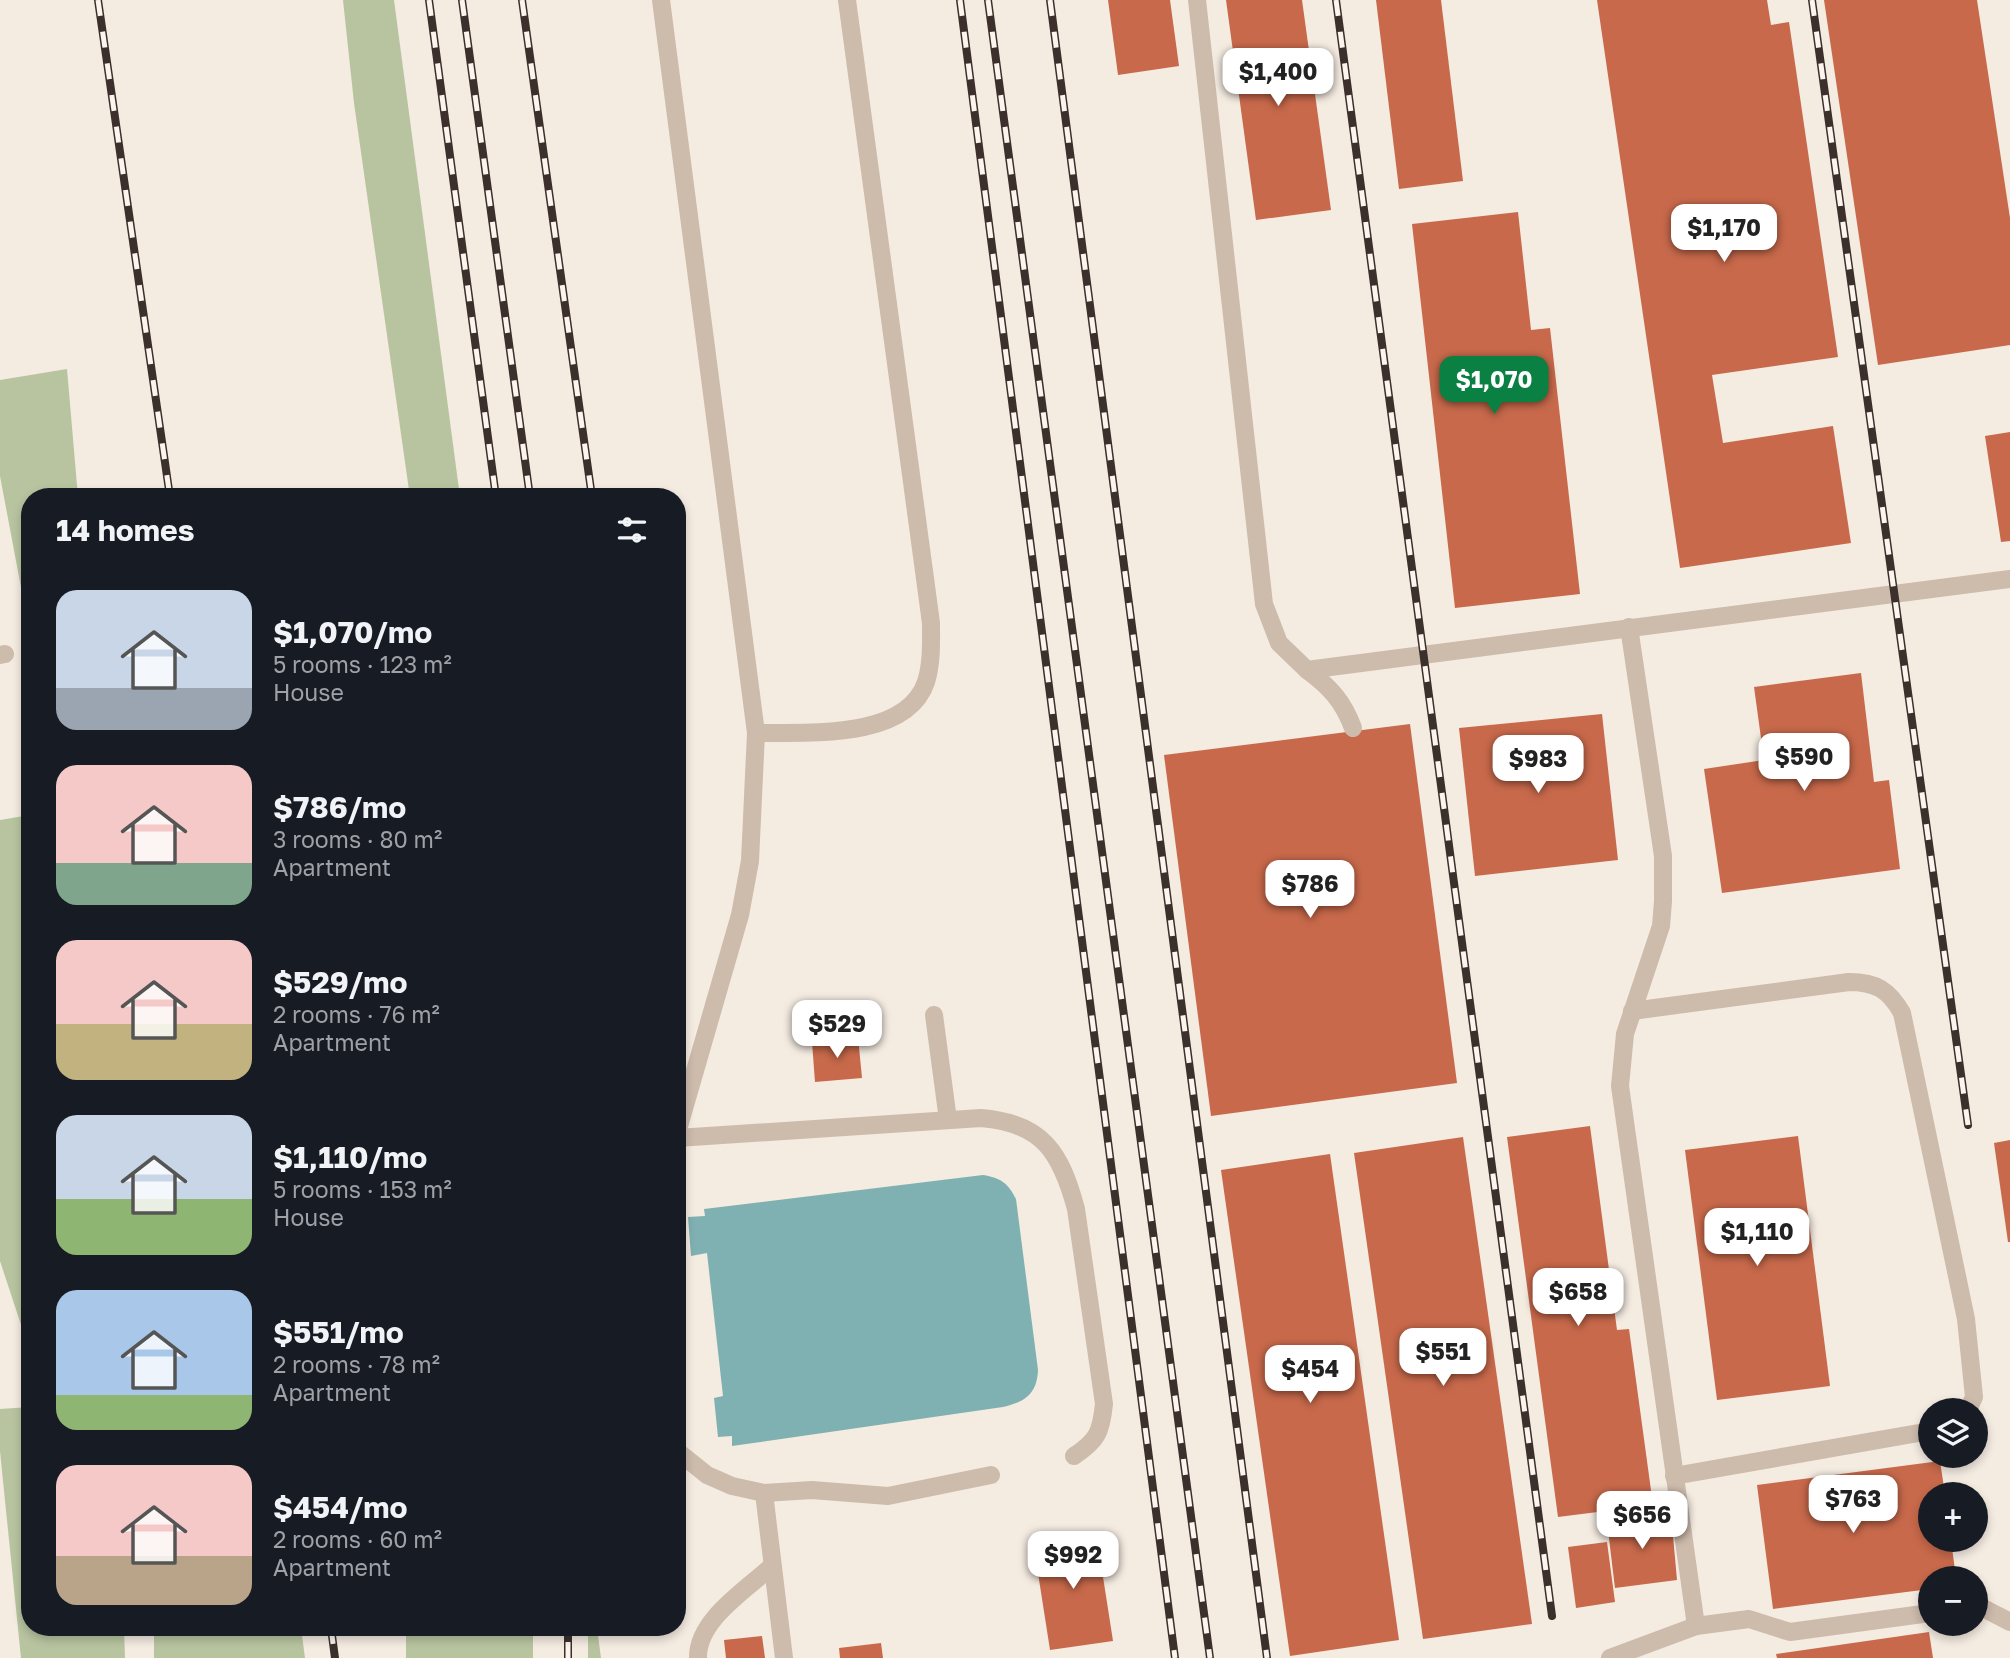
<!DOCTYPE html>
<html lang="en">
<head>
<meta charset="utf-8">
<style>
	body { margin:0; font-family:"Golos Text",sans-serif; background:#20242c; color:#f1f3f6; height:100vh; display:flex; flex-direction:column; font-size:26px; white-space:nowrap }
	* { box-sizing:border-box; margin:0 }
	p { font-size:23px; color:#9ea1a6 }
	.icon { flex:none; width:38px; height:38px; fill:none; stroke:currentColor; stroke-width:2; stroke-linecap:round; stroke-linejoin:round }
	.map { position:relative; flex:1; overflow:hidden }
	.sheet { position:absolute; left:21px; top:488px; width:665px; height:1148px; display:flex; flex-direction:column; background:#171b24; border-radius:28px; box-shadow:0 4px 10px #0003 }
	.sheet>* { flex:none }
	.buttons { position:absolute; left:1918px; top:1398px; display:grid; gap:14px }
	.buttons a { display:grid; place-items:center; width:70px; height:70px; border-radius:50%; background:#171b24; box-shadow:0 4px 10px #0003; font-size:35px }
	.price { position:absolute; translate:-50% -60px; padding:0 16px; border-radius:14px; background:#fff; color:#222; font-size:23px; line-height:46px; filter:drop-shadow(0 2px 4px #0008) }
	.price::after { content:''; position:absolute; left:50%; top:42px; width:21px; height:16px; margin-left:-10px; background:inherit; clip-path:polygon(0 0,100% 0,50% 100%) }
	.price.selected { background:#0b8043; color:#fff }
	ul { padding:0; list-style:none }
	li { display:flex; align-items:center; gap:21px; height:175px; padding:0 35px }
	li span { display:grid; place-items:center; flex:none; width:196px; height:140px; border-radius:21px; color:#555 }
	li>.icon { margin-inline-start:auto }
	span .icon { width:84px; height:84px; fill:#fffc; stroke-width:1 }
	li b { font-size:30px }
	h2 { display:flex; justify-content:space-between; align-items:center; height:84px; padding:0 35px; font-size:30px }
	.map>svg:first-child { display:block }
	.green { fill:#b8c4a0 }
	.water { fill:#7fb0b2 }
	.building { fill:#c8694b }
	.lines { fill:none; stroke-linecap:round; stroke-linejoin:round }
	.lane { stroke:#cdbbac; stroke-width:18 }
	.rail-casing { stroke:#3b302b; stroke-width:8 }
	.rail { stroke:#fbf5ee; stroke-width:5; stroke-dasharray:16; stroke-linecap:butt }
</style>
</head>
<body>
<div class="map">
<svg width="2010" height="1658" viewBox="0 0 2010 1658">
	<rect width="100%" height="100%" fill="#f4ebe1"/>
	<!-- green -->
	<g class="green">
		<path d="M343,0h51l66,497h-50l-56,-394z"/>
		<path d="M67,369l11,128h-48v138l-30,-159v-96z"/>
		<path d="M30,815v537l-30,-91v-441z"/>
		<path d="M30,1407v221h94l1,30h-104l-21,-207v-42z"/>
		<path d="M154,1628h147l4,30h-151z"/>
		<rect x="406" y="1628" width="127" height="30"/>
		<path d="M588,1628h9l4,30h-13z"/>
	</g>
	<!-- water -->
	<path class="water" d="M983,1175c18,3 25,8 33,24l22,171c-1,24 -13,32 -35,37l-271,39v-10l-14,1 -4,-39 9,-2 -16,-143 -16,3 -3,-39 17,-1 -1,-7z"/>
	<!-- building -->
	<g class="building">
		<path d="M1108,0h62l9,66 -61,9z"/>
		<path d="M1226,0h76l29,210 -75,10z"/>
		<path d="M1376,0h65l22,181 -64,8z"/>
		<path d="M1597,0h170l4,25 18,-3 49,335 -126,18 11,68 110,-17 18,117 -171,25z"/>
		<path d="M1824,0h153l33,218v127l-132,20z"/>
		<path d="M1518,212l13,118 19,-2 30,266 -125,14 -43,-384z"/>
		<path d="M2010,432v109l-9,1 -16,-106z"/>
		<path d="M1861,673l13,109 15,-2 11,89 -178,24 -18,-124 60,-9 -10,-73z"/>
		<path d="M1602,714l16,146 -143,16 -16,-148z"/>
		<path d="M1410,724l47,359 -246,33 -47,-361z"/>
		<path d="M858,1037l4,41 -47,4 -3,-40z"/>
		<path d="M1590,1126l27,204 12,-1 24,176 -95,12 -51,-380z"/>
		<path d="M1798,1136l32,250 -113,14 -32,-250z"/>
		<path d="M1463,1137l69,487 -109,15 -69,-486z"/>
		<path d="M2010,1140v102h-2l-14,-99z"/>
		<path d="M1330,1154l69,486 -109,16 -69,-486z"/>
		<path d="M1940,1461l5,33h-15v46h21l5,38h-26v11l-157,20 -16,-124z"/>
		<path d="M1671,1514l6,66 -62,8 -8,-66z"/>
		<path d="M1096,1532l17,109 -63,9 -17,-109z"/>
		<path d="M1607,1542l8,60 -39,6 -8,-61z"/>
		<path d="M1929,1632l4,26h-156l-1,-4z"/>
		<path d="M762,1636l3,22h-39l-2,-18z"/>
		<path d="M881,1643l2,15h-43l-1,-10z"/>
	</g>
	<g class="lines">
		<!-- lane -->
		<g class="lane">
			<path d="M661,0l95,733 -6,128 -10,54 -63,218"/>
			<path d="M1197,0l67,604 15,39 28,27 703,-91"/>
			<path d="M1629,627l34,229v45l-2,25 -36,108 -5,52 76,540"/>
			<path d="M0,655l5,-1"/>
			<path d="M1307,670c23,17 36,31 46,58"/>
			<path d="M756,733c48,-1 150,8 170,-51 6,-19 5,-40 5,-59l-84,-623"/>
			<path d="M1632,1011l217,-29c27,0 40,8 53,31l64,306 8,78 -6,13"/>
			<path d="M934,1015l14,105"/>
			<path d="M677,1138l304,-20c62,5 80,35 95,91l28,195c-3,28 -6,36 -30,52"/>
			<path d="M677,1451l30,24 25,11 32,7 48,-3 76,6 103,-21"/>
			<path d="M1674,1476l256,-45"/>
			<path d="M764,1493l20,165"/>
			<path d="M1976,1608l9,1 25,13"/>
			<path d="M698,1658c-1,-38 48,-68 74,-92"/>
			<path d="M1610,1658l86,-32 53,-7 41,13 140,-19"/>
		</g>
		<!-- rail casing -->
		<g class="rail-casing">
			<g id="rail">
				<path d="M98,0l72,497"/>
				<path d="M429,0l67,497"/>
				<path d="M462,0l68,497"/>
				<path d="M522,0l70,497"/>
				<path d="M960,0l215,1658"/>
				<path d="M988,0l222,1658"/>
				<path d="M1050,0l217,1658"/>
				<path d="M1336,0l216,1616"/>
				<path d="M1812,0l156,1125"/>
				<path d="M331,1628l4,30"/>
				<path d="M568,1658v-30"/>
			</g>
		</g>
		<!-- rail -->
		<use href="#rail" class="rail"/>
	</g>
</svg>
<div class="buttons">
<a><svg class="icon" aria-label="layers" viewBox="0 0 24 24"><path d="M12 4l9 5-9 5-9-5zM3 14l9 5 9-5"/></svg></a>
<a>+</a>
<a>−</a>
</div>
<b class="price" style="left:1278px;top:108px">$1,400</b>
<b class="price" style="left:1724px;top:264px">$1,170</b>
<b class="price selected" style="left:1494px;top:416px">$1,070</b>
<b class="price" style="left:1804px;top:793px">$590</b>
<b class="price" style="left:1538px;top:795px">$983</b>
<b class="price" style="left:1310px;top:920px">$786</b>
<b class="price" style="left:837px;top:1060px">$529</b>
<b class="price" style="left:1757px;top:1268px">$1,110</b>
<b class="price" style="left:1578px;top:1328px">$658</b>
<b class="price" style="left:1443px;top:1388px">$551</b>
<b class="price" style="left:1310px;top:1405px">$454</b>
<b class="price" style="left:1853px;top:1535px">$763</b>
<b class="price" style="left:1642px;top:1551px">$656</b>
<b class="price" style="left:1073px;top:1591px">$992</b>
<section class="sheet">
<h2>14 homes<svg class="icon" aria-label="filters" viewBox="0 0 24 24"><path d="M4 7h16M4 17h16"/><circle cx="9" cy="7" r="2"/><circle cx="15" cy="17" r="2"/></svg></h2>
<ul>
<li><span style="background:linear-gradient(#c9d6e8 70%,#9aa5b1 0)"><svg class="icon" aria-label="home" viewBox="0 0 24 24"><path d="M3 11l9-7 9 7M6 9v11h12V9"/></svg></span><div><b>$1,070/mo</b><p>5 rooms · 123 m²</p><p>House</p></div></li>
<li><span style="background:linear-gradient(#f6c9c9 70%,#7fa58c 0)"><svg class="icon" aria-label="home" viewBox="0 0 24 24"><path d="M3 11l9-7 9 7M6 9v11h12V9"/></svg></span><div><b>$786/mo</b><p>3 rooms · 80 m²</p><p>Apartment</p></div></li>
<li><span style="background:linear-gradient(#f6c9c9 60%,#c2b280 0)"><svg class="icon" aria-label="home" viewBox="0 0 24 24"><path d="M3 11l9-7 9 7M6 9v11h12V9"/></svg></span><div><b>$529/mo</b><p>2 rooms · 76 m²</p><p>Apartment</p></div></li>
<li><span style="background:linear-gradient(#c9d6e8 60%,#8fb573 0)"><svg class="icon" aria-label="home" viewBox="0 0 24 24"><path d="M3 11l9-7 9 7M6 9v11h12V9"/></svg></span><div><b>$1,110/mo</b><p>5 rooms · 153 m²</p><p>House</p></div></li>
<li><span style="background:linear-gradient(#a9c7e8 75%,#8fb573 0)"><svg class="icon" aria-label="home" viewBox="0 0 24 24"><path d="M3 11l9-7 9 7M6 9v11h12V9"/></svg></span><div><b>$551/mo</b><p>2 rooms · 78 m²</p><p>Apartment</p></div></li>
<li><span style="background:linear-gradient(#f6c9c9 65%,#b9a48a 0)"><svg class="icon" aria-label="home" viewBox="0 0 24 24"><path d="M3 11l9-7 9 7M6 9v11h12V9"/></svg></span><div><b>$454/mo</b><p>2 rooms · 60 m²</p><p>Apartment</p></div></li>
</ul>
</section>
</div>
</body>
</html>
